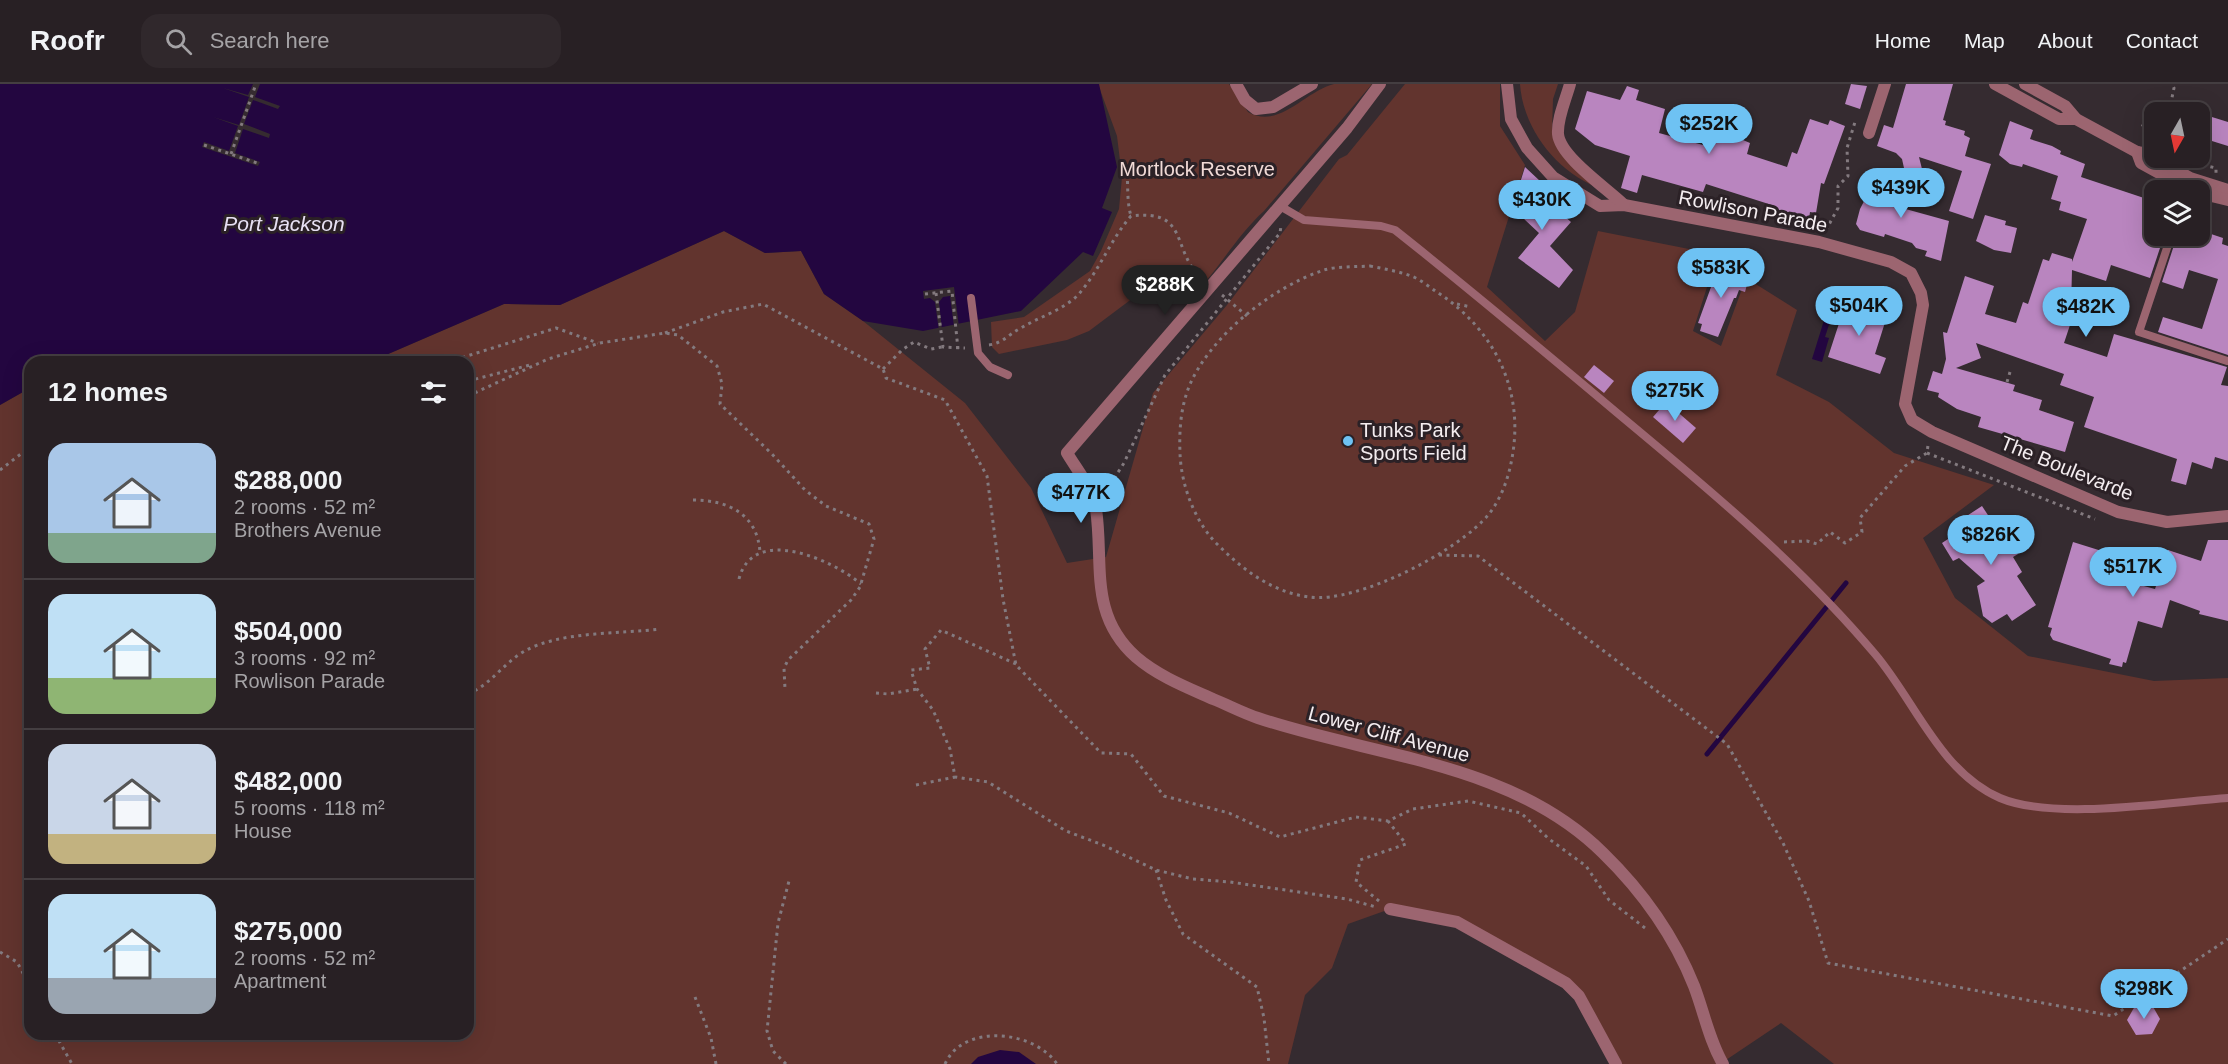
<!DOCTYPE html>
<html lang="en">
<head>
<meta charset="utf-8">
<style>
	body { margin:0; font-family:Arial,sans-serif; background:#30282c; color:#f1f3f6; height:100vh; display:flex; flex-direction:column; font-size:22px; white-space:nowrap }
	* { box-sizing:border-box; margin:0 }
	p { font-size:20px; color:#a5a3a6 }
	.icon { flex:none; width:33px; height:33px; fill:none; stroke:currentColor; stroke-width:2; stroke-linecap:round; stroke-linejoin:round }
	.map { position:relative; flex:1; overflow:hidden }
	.panel { position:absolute; left:24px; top:272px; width:450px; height:684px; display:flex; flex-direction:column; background:#282024; border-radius:18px; box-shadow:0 6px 24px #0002,0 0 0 2px #443e41 }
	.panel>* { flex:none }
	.needle { width:39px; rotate:189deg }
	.buttons { position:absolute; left:2144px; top:18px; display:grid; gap:12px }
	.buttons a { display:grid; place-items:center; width:66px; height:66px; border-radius:12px; background:#282024; box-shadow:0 6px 24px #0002,0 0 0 2px #443e41; font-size:30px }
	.price { position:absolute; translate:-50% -51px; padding:0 14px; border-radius:21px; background:#6ec2f3; color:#111; font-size:20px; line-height:39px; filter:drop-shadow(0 2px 3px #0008) }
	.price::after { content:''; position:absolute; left:50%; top:36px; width:18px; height:14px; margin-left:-9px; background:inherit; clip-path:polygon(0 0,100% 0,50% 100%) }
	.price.selected { background:#222; color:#fff }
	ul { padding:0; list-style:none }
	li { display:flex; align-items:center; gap:18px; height:150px; padding:0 24px }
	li+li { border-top:2px solid #443e41 }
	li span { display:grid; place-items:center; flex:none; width:168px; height:120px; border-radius:18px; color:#555 }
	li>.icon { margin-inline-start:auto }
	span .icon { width:72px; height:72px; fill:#fffc; stroke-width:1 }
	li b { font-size:26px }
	h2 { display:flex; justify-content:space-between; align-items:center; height:72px; padding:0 24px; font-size:26px }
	header { display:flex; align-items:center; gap:36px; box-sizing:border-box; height:84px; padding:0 30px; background:#282024; border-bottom:2px solid #443e41 }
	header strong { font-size:28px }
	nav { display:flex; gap:33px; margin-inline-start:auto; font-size:21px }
	.search { width:420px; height:54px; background:#30282c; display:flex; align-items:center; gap:15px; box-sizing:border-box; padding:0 21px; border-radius:18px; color:#a5a3a6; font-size:22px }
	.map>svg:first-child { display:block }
	.green { fill:#62342e }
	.water { fill:#230640 }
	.pier { fill:#352b30 }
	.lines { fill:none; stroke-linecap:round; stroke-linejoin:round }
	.stream { stroke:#230640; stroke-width:5 }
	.building { fill:#b985bf }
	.path { stroke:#837a7f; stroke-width:3; stroke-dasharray:3 4.5; stroke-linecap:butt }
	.service { stroke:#9c6570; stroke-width:8 }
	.minor { stroke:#9c6570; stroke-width:12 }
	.poi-dot { fill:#6ec2f3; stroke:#2b2126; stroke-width:2 }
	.labels { text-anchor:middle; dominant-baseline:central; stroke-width:6; stroke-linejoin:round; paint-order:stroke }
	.park-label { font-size:20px; fill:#f1dad6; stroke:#2b2126 }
	.street-label { font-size:20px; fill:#f4edf0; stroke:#2b2126 }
	.poi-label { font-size:20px; fill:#f4edf0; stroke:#2b2126; text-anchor:start }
	.water-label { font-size:21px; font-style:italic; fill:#e7e0f3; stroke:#2b2126 }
</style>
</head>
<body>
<header>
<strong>Roofr</strong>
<div class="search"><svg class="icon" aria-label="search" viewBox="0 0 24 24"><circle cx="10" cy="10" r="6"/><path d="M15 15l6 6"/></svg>Search here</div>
<nav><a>Home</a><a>Map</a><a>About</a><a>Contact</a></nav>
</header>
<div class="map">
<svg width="2228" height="980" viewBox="0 0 2228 980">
	<rect width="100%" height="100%" fill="#352b30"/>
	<!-- green -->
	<g class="green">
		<path d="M1098,0h131l19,28c31,18 57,-21 86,-28 11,0 26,0 38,0l-108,127c-31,28 -50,68 -80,92 -16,-1 -27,-10 -43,-11l-52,39 -22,9 -68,14 -7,-7 -1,-25 33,-5 66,-46 11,-20 18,-42 3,-32 -5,-41z"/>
		<path d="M1405,0h95v42l25,39 -38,122 58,54 30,-29 23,-81 91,18 27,10 -23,72 28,15 25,-68 51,32 -21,65 53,27 65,51 100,32 -71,53 32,60 73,58 126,25 74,-3v386h-394l-53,-41 -61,41h-104l-37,-68 -122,-74 -67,-13 -42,15 -16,44 -27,27 -17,69h-1288v-659l30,-17v646h438v-672l-96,-1 132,-57 56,1 164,-74 41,22 36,-2 23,43 39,27 102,82 66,85 36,75 39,-6 47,-164 74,-88 112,-146 8,-4z"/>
		<path d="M1558,0l-5,15 -1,31 44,57c-41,-17 -73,-59 -76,-103z"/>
	</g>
	<!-- water -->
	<g class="water">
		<path d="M0,0h1099l18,83 -15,41 10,4 -19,44 -10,-4 -62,59 -98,20 -60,-10 -39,-27 -23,-43 -36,2 -41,-22 -164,74 -56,-1 -132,57 -100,1 -74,-7 -12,7 -46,-1 -6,-4 -40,5h-64v26l-30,17z"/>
		<path d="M1830,217l6,2 -11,34 4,1 -7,24 -10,-3z"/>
		<path d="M1000,966l19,2 17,12h-65l7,-7z"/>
	</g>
	<!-- pier -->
	<g class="pier">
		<path d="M253,0h7l-5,13 25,9 -2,3 -25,-9 -9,24 26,10 -1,4 -26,-9 -8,24 25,9 -2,4 -56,-19 2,-5 25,9 9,-25 -25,-9 26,8 10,-28 -26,-9 25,7z"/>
		<path d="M954,203l5,40h-5l-4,-31 -7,1 -4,5 3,28 -3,1 -4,-29 -5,-4 -6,1 -1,-8z"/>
	</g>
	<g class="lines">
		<!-- stream -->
		<path class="stream" d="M1707,670l139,-171"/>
	</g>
	<!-- building -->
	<g class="building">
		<path d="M1851,0l16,2 -7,23 -15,-5z"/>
		<path d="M1906,0h47l-10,36 3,1 -1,4 20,6 -1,4 6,3 -5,18 26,8 -18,55 -24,-8 13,-40 -43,-14 4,16 -17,4 -4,-18 -6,-6 -19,-7 7,-21 9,3z"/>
		<path d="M1627,2l12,4 -3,10 29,9 -6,24 44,12 7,-26 15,5 -3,7 28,12 -3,11 40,13 5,-15 5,2 13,-35 18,6 2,-5 15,6 -21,58 -3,-1 -5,30 -6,-1 -1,7 -36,-7 2,-6 -69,-22 -3,8 -61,-17 -5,18 -16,-5 9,-32 -35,-11 -20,-16 12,-38 33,9z"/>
		<path d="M2199,29l29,9v24l-29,-9z"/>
		<path d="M2010,37l23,9 -3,9 22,7 9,5 -1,3 25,10 -4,13 66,22 -3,11 10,3v23h10l-14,42 -39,-13 -5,16 -34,-11 -1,38 4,2 -11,33 43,14 7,-23 113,33 -6,18 7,1v75l-13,-4 -3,12 -20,-7 -6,23 -15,-4 6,-22 -93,-32 10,-30 -34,-12 4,-11 -88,-31 5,15 -25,10 59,17 -2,6 29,9 -3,10 35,12 -9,30 -87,-25 3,-10 -24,-8 -19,-12 1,-4 -12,-3 6,-19 9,3 4,-15 -3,-27 4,1 18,-57 29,10 -9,28 31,9 7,-21 5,2 15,-45 6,2 3,-8 20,6v3l15,-43 -28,-9 2,-8 -10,-3 7,-23 -35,-12 -1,3 -12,-3 -11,-9z"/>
		<path d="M1525,83l15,14 -3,4 12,10 -4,4 26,23 -21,24 23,24 -14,18 -41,-30 21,-25 -16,-15 4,-4 -13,-12z"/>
		<path d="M1876,94l32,8 -6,22 47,13 -8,40 -16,-5 2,-5 -11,-3 -4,-5 -27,-9 -1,3 -24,-7 -4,-6 4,-15z"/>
		<path d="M1985,131l21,6 -1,4 12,3 -6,25 -17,-3 -18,-9z"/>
		<path d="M2199,146l24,8 -1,6 6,2v109l-70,-23 5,-15 39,12 16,-50 -29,-9 -6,19 -21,-7 15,-46h22z"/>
		<path d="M1719,181l25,8v3l5,1 -4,15 -6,-2 -3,8h-2l-16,39 -18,-6 2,-7 -4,-1z"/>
		<path d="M1847,215l34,11 -1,3 7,3 -12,38 11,4 -6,16 -52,-17z"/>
		<path d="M1594,281l20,16 -10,12 -20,-16z"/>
		<path d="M1666,318l30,26 -13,15 -30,-26z"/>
		<path d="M1982,422l21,32 3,-2 12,18 -5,3 9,15 -5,4 19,29 -24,16 -5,-7 -15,9 -9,-7 -6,-30 8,-5 -26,-23 -6,3 -11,-18 18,-12 -4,-8z"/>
		<path d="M2208,456h20v81l-29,-7 1,-3 -30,-11 -8,28 -24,-7 -12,42 -3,-1 -1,5 -13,-3 2,-5 -58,-19 -3,-5 2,-7 -4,-1 25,-85 48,15 -7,21 41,11 13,-39 33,11z"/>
		<path d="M2152,921l8,14 -8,15 -16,1 -9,-15 8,-14z"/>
	</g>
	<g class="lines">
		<!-- path -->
		<g class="path">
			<path d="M2169,28l5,-24 -2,-4"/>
			<path d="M2149,39l5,6"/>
			<path d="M2151,56l-10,-18 13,1"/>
			<path d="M204,61l53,18"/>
			<path d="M231,70l25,-70"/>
			<path d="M2190,74l9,6 17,4v6"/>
			<path d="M1126,82c3,17 0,33 5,50"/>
			<path d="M1826,146l12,-22v-22l10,-10 -1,-28 8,-26 2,2"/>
			<path d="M1370,182c14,3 28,5 41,10 9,3 18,11 26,16 55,36 86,94 76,160 -3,21 -10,44 -24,62 -30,37 -132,90 -180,83 -38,-5 -67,-28 -93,-54 -22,-23 -35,-59 -36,-90 -1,-24 1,-49 11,-71 23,-49 82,-95 133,-112 14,-4 32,-3 46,-4z"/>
			<path d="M936,209l7,54 22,1"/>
			<path d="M925,210l27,-3 6,58"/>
			<path d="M1222,211l25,21"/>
			<path d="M1457,220l14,3"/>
			<path d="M665,249l58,-21 40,-8 120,65 3,9 59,22 42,76 16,123 13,66 85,88 30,1 33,42 65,17 51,24 76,-20 32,4 25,-12 55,-8 53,12 28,26 37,27 23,34 36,28"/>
			<path d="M989,261c14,-2 20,-11 32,-17 18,-11 40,-17 56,-32 22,-24 33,-56 54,-80 58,-7 40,32 69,61"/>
			<path d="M448,278l108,-34 42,15"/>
			<path d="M883,285l19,-19 12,-8 17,7 11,-2"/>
			<path d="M468,297l62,-16"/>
			<path d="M2007,298l3,-10"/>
			<path d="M468,312l80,-37 52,-16 65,-10 13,2 39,31 5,18 -2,20 52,50 33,36 21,16 43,18 5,15 -14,48 -9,13 -63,60 -4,8 1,21"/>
			<path d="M1927,369l168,66"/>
			<path d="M0,386l30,-23"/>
			<path d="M1106,407l18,-28 41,-88 115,-142 1,-7"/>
			<path d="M693,416c36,0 65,15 67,53"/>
			<path d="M1784,458l23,-1 10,3 13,-12 15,11 17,-11 -2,-14 45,-52 22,-13 1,-8"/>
			<path d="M1439,471l39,1 249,188 56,99 26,58 19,62 285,53 115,-77"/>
			<path d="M739,495c14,-55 94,-19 122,5"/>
			<path d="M1016,580l-75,-34 -16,19 5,19 -19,2 6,19 16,21 17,39 5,28 33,5 78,49 37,14 53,25 37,9 37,3 117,17 29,8"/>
			<path d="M876,609l12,1 29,-5"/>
			<path d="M468,610c22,-9 35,-30 55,-42 35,-21 97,-18 137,-23"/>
			<path d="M916,701l39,-8"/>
			<path d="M1156,786l10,30 17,34 74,53 7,31 5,46"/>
			<path d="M1379,817l-23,-19 4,-22 46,-16 -18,-23"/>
			<path d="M0,868l17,10 13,24"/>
			<path d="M695,913l16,41 5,26"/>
			<path d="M55,950l17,30"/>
			<path d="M786,980l-13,-13 -6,-20 11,-108 11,-42"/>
			<path d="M945,980c18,-41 89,-34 112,0"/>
		</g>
		<!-- service -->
		<g class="service">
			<path d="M1280,122l24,14 77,6 14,4c77,61 152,124 227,187 89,74 179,149 253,237 40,47 65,118 125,144 54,23 168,4 228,0"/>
			<path d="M2171,152l-32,96 88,29"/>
			<path d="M971,214l7,55 12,14 18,8"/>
		</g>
		<!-- minor -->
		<g class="minor">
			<path d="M1236,0l9,16 11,9 17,-2 39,-23"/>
			<path d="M1380,0l-33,44 -280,325c10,17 26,36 29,56 8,54 -8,105 40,148 22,19 50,30 77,42 15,6 30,14 45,19 116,39 253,44 345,135 38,37 71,83 91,133 10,26 15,54 29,78"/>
			<path d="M1507,0l4,35 16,29 26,29 47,29 24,-1 195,37 72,20 20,11 10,20 2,12 -18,99 7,16 20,12 186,80 49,10 61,-6"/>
			<path d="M1570,0c-4,15 -13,34 -12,50 2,23 50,55 66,71"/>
			<path d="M1995,0l64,35h17"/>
			<path d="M2025,0l40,22 11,13 61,33 11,2 42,24 38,12"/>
			<path d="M1869,49l16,-49"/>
			<path d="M2137,68l4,11 49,27"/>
			<path d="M2199,109l29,7"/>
			<path d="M1390,825l67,13 109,61 13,13 37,68"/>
		</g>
	</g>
	<!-- markers -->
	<circle class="poi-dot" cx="1348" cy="357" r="6"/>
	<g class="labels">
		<!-- park labels -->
		<g class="park-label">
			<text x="1197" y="85">Mortlock Reserve</text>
		</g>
		<!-- street labels -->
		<g class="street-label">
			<text transform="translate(1753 127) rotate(11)">Rowlison Parade</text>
			<text transform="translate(2067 384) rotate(22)">The Boulevarde</text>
			<text transform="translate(1389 650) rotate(15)">Lower Cliff Avenue</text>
		</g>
		<!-- poi labels -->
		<g class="poi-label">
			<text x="1360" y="346">Tunks Park<tspan x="1360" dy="23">Sports Field</tspan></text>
		</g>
		<!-- water labels -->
		<g class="water-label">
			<text x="284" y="139">Port Jackson</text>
		</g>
	</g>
</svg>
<div class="buttons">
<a><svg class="needle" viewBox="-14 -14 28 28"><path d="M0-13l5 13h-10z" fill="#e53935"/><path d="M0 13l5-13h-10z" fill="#a5a3a6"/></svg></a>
<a><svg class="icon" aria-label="layers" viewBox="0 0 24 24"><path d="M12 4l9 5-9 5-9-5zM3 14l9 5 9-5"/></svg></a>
</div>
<b class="price" style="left:1709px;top:71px">$252K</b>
<b class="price" style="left:1901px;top:135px">$439K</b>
<b class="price" style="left:1542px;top:147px">$430K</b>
<b class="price" style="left:1721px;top:215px">$583K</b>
<b class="price selected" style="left:1165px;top:232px">$288K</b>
<b class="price" style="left:1859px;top:253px">$504K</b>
<b class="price" style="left:2086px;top:254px">$482K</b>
<b class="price" style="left:1675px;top:338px">$275K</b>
<b class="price" style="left:1081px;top:440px">$477K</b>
<b class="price" style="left:1991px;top:482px">$826K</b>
<b class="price" style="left:2133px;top:514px">$517K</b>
<b class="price" style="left:2144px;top:936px">$298K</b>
<section class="panel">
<h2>12 homes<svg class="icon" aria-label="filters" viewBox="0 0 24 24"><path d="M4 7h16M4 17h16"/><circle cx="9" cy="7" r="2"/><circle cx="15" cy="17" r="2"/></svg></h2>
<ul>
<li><span style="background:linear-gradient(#a9c7e8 75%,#7fa58c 0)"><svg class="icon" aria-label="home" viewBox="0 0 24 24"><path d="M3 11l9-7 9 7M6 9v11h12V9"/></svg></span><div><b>$288,000</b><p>2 rooms · 52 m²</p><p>Brothers Avenue</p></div></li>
<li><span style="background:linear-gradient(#bfe0f5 70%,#8fb573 0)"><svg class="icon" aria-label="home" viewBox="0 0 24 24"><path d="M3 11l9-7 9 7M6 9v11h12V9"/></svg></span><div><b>$504,000</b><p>3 rooms · 92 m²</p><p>Rowlison Parade</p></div></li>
<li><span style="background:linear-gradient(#c9d6e8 75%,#c2b280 0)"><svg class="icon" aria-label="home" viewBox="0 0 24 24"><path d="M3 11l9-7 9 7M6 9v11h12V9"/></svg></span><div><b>$482,000</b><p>5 rooms · 118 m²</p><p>House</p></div></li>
<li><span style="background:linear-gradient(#bfe0f5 70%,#9aa5b1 0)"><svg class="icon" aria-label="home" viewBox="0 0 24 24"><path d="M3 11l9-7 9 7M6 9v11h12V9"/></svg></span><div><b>$275,000</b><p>2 rooms · 52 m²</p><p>Apartment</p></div></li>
</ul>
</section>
</div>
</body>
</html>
